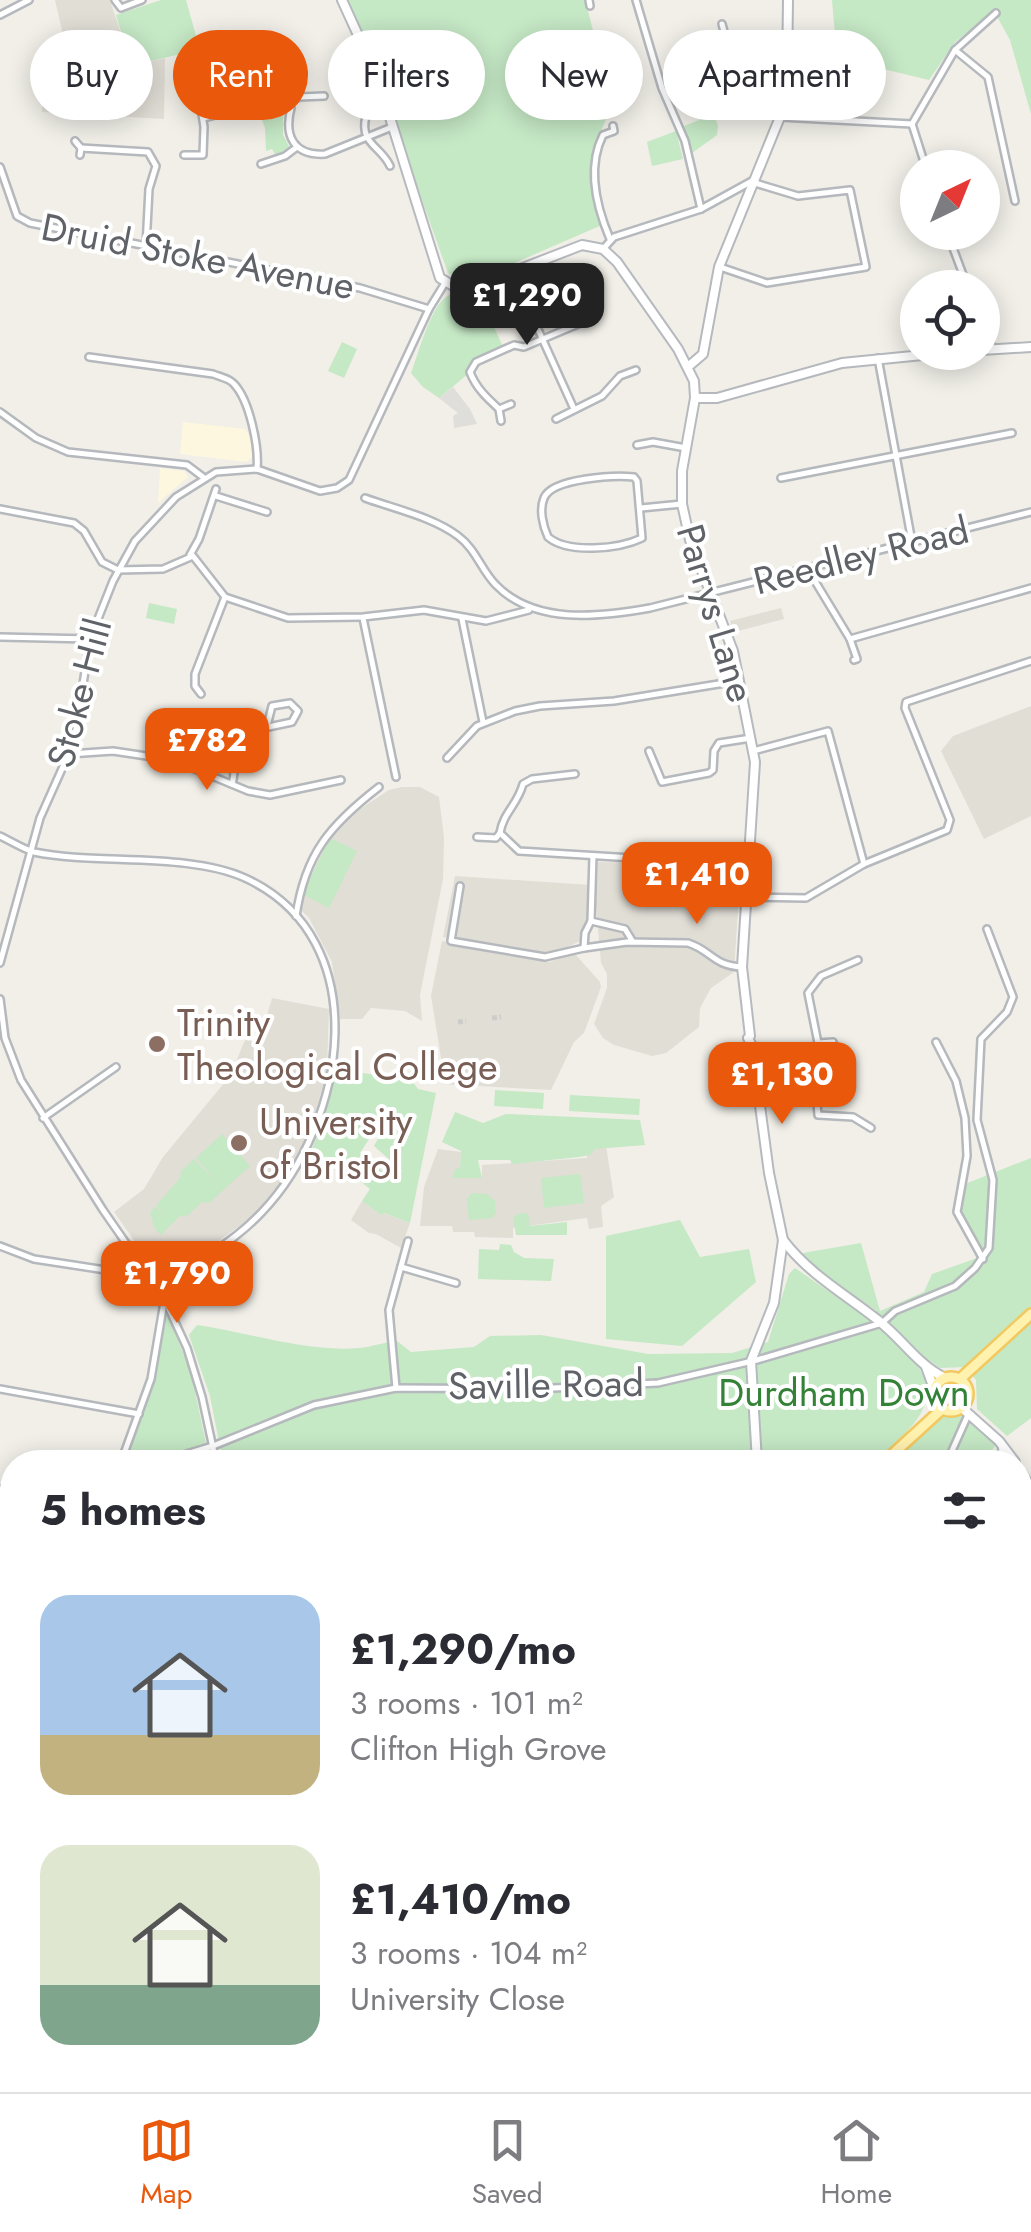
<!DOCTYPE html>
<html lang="en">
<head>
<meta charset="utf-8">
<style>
	body { margin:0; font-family:Jost,sans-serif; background:#f7f7f7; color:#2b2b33; height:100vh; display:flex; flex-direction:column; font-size:38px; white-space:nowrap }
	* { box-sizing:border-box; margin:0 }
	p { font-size:32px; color:#7c7c81 }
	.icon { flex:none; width:55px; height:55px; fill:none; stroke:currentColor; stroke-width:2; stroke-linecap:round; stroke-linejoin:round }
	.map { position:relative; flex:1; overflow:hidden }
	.sheet { position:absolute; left:0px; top:1450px; width:1032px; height:642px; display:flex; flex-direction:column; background:#fff; border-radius:40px 40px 0 0; box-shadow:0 5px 25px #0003 }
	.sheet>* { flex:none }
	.banner { position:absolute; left:30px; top:30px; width:972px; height:90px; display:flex; gap:20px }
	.needle { width:65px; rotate:43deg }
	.tools { position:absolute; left:900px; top:150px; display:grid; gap:20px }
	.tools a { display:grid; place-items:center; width:100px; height:100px; border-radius:50%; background:#fff; box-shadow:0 5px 25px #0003; font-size:50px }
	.price { position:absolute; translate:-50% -85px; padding:0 22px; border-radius:20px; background:#ea580c; color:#fff; font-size:32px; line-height:65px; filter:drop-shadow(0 2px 5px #0008) }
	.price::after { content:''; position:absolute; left:50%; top:60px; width:30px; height:22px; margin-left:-15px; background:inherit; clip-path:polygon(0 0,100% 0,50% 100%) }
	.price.on { background:#222; color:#fff }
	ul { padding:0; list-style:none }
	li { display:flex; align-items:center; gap:30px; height:250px; padding:0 40px }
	li span { display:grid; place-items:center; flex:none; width:280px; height:200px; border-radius:30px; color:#555 }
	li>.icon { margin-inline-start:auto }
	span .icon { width:120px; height:120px; fill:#fffc; stroke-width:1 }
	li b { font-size:42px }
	h2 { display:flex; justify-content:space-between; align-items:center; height:120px; padding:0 40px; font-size:42px }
	.tag { padding:0 35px; border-radius:45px; background:#fff; box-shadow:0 5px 25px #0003; font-size:35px; line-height:90px }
	.tag.on { background:#ea580c; color:#fff }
	.tab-bar { display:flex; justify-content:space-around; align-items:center; height:140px; border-top:2px solid #e1e1e2; background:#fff; font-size:28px; color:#7c7c81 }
	.tab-bar a { display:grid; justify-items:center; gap:5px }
	.tab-bar .on { color:#ea580c }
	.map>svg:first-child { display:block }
	.commercial { fill:#fef7e0 }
	.industrial { fill:#e0deda }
	.education { fill:#e1ded6 }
	.green { fill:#c5e8c5; fill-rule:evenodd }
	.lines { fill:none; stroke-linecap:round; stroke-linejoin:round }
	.minor-tunnel { stroke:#ccccc8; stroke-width:5; stroke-dasharray:5 2.5; stroke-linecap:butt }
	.minor-casing { stroke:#b5b8bc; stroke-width:10 }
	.tertiary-casing { stroke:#b5b8bc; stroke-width:12 }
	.secondary-casing { stroke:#b6babf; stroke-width:12 }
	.primary-casing { stroke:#f2c960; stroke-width:14 }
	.minor { stroke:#fff; stroke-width:5 }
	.tertiary { stroke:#fff; stroke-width:8 }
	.secondary { stroke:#fff; stroke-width:8 }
	.primary { stroke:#fff2af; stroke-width:9 }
	.education-dot { fill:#8d6e63; stroke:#fff; stroke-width:4 }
	.labels { text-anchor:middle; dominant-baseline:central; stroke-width:8; stroke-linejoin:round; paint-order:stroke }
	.street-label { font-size:38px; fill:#5f6368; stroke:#fff }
	.education-label { font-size:38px; fill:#785e54; stroke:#fff; text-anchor:start }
	.park-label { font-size:38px; fill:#348238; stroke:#fff }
</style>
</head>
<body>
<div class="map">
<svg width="1031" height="2092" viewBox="0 0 1031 2092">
	<rect width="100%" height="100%" fill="#f1efe8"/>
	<!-- commercial -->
	<g class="commercial">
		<path d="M183,422l62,7 6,9 1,19 -5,5 -67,-8z"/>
		<path d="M160,468l24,3 4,6 -30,26z"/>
	</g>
	<!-- industrial -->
	<path class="industrial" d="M453,387l17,22 7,15 -23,4 -1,-12 5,-3 -19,-15z"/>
	<!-- education -->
	<g class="education">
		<path d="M55,0h55l21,65 34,-7 -1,61 -122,-7 4,-56 21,-4z"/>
		<path d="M781,608l3,11 -50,13 -4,-11z"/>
		<path d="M1031,706v110l-47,23 -43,-88 12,-15z"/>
		<path d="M402,787h18l19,10 5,41 -1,41 -23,116 2,26 -17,-10 -34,-3 -9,11h-22l-8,-57 -23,-44 -8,-8 1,-16 27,-56 16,-19 44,-29z"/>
		<path d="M598,862l45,1v14h34l1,-12 39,12 23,2 -6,93 -23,16 -11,20 -1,19 -33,26 -14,3 -38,-11 -11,-7 -9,-14 13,-36v-14l-6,-11 -5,-57z"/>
		<path d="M455,876l136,9 -2,29 -9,27 -26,13 -111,-17z"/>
		<path d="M442,941l108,21 17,-7h9l24,27 1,5 -17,46 -10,9 -23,48 -109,-6 1,-14 -12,-74z"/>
		<path d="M272,998l57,11 -2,59 -15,60 -30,53 -30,36 -67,48 -27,9 -44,-62 30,-23 19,-32 67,-81 15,-36 14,3z"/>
		<path d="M606,1146l8,51 -13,9 2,21 -14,2 -2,-11 -74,10v10l-38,-1 -1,-5h-21l-1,-6h-32l4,-39 14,-38 23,3 -1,16 22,9v-12l105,-7 -1,-10z"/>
		<path d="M362,1201l19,14 2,-2 27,10 -9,25 -25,-14 -7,-1 -18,-13z"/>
		<path d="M1020,1814h1l9,93 -10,1z"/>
	</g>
	<!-- green -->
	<g class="green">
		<path d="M161,0h25l14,50 -69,15 -15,-50z"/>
		<path d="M347,0h238l28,106c-29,57 -24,58 -11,119l-120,52 -19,3 -15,-7 -36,-101 -28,-96z"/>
		<path d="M832,0h199v114l-21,-74 -16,-29 -39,31 -26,38 -92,-22z"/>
		<path d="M273,106l10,8v21l7,13 -14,8 -4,-7 -6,2 -1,-23 -7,-19z"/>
		<path d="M714,114l4,12 -1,9 -25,18 -8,-27z"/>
		<path d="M676,131l7,28 -31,7 -5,-24z"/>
		<path d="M478,291l25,56 -31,16 -4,11 -29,24 -16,-11 -12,-14c7,-18 19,-65 35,-76 8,-6 22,-5 32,-6z"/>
		<path d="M342,342l15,7 -13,29 -16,-7z"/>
		<path d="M149,603l28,6 -3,15 -28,-6z"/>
		<path d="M330,838l27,13 -28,57 -27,-14z"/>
		<path d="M335,1069l76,11 7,9 18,4 -26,130 -26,-10 -3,2 -19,-14 8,-12 -19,-15 -3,4 -13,-9 -27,-10 17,-43zM373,1133l6,4 -5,9 28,25 -7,10 -35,-28z"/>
		<path d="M495,1090l49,3 -1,16 -49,-3z"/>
		<path d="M570,1095l70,4 -1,16 -70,-4z"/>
		<path d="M455,1112l28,11 23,-9 134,6 5,25 -50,4 -5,6 -11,2 -67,7 -2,-4h-32l4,18h-30l3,-9 5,-1 1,-17 -19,-9z"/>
		<path d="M222,1134l28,32 -41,37 -7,-1 -15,14h-7l-19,19 -6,-6 -5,-16 5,-6 9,8 -8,-9 24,-28 1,-7 13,-12 25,25 -23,-26z"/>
		<path d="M1031,1158v260l-24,18 -30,-27 -1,-29 -11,-13 -25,1 -10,-7 -10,9c23,40 -19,65 -45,92h-652l-13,-66 -21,-61 8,-10c49,7 112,28 162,23 13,-1 25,-6 38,-7l14,11 63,-5 16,-11 51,-1 107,19 84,-1 36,-11 21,-68 6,-6 68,47 14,-4 -65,-44 -9,-14 58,-10 19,68 44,-19 8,-18 51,-18 -23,-44 5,-28z"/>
		<path d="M580,1174l4,29 -40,5 -3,-30z"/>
		<path d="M472,1193l15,1 8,7 1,12 -4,5 -23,2 -2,-21z"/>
		<path d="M528,1213l2,13 37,-4v13h-51l-3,-17 4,-4z"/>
		<path d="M680,1220l20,37 49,-8 7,33 -74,64 -76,-7v-103z"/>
		<path d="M500,1244l11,1 3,7 10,6 30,1 -3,22 -73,-2 1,-30 20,1z"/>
		<path d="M167,1313l24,60 19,89h-80l-1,-6 26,-83z"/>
		<path d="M967,1412l29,33 -13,17h-90l45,-49z"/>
		<path d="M0,1494h12v586h304l-3,2 -43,10h-241l-29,-4z"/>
		<path d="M1031,2026v66h-67l-4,-12h60v-52z"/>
	</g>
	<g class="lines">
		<!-- minor-tunnel -->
		<g class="minor-tunnel">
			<path d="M492,1018l9,-1"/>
			<path d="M458,1022l8,-1"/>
		</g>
		<!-- minor casing -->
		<g class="minor-casing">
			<g id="minor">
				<path d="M115,0l6,8 21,-8"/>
				<path d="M589,0l1,6"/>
				<path d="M636,0l26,88 23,53 16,68"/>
				<path d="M0,15l29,-15"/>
				<path d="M722,24l12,44"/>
				<path d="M955,50l33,27 27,124"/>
				<path d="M727,70l29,-3 31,8"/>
				<path d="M260,73l8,-1 5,28"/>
				<path d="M289,103l10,-6 25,-1"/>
				<path d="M374,109l-8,7c-7,28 15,30 24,50"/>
				<path d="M780,117l132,7"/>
				<path d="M203,118c25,-4 67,-29 88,-10 -7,27 2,48 34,46l67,-27"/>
				<path d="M912,124l43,-74 41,-37"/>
				<path d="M912,124l14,44"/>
				<path d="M75,141l6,7 -1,7"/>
				<path d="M81,148l67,4 8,14 -7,23 -3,57"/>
				<path d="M184,155h19l1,-28 -5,-32"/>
				<path d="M261,164l24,-8 12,-9"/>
				<path d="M0,167l17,49 13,7 330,65 69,21"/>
				<path d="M947,232l21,56"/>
				<path d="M610,239c-14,-33 -23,-72 -7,-104l11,-4 -1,-5"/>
				<path d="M603,249l11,-12 87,-28 51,-28"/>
				<path d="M720,267l47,16 99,-16 -16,-77 -52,6 -43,-13"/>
				<path d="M513,274l61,135"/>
				<path d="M579,299l9,20"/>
				<path d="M982,324l11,25"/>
				<path d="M89,357l124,17c7,3 16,4 21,10 16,17 25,63 23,85"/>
				<path d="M878,358l34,184"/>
				<path d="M499,409c-12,-11 -23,-21 -29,-37l6,-10 38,-17 10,2 71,-30"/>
				<path d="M0,412l36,26 32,14 119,13 16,12"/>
				<path d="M556,419l46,-23 18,-20 16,-6"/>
				<path d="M501,421l-2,-12 12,-5"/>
				<path d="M637,445l16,-3 33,6"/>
				<path d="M634,477l3,4 5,57c-23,11 -74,16 -94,-1 -5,-11 -9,-27 -4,-39 8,-20 71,-23 90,-21z"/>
				<path d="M781,478l231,-45"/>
				<path d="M216,496l51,16"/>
				<path d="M365,498c30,11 68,19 93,38 18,13 23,34 38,49 39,40 103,32 154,23l381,-96"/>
				<path d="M641,508l41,-4"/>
				<path d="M0,509l74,14 10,8 18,31 16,8 45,-1 30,-13 32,41 63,21 75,-1 61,-7 62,11 43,-11"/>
				<path d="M190,555l9,-16 17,-50"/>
				<path d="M807,568l43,71 7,20 -3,1"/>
				<path d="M363,618l33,159"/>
				<path d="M462,619l21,103"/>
				<path d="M0,637l90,2"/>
				<path d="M850,639l181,-51"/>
				<path d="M201,694l-6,-8v-12l30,-77"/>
				<path d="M649,751l13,31 47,-9 4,-3 1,-19 5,-8 32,-5"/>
				<path d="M753,751l75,-20 36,133"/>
				<path d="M69,754l44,-3 60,9 75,31 22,4 71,-15"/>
				<path d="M447,758l30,-32 38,-15 25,-5 74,-5 123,-20"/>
				<path d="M575,774l-43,5 -9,5c-5,20 -20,29 -23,49l19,18 162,10 32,9 36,5"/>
				<path d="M232,784c6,-19 -4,-39 13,-52l47,-10 6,-11 -8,-8 -18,3 -5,20"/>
				<path d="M0,836c11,5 23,13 34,16 62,13 154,0 211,26 133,61 101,246 17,334 -30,32 -67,52 -106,72"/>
				<path d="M477,837l19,1 4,-5"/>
				<path d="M460,886l-9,55 94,16 39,-9"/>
				<path d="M748,897l58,1 58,-34 83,-34 3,-10 -45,-112 1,-6 125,-41"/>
				<path d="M296,916c9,-62 34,-91 83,-129"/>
				<path d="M591,921l2,-65"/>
				<path d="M633,942l-8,-13 -34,-8 -6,12 -1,15 43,-6 61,1c23,7 25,23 54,24"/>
				<path d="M858,960l-37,16 -13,17 10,50 -3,35 3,37 35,2 18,11"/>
				<path d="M0,963l40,-145 34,-76 16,-103 23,-58 22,-40 41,-44 40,-25 41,-3 63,22 17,-3 12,-8 80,-171 16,-26"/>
				<path d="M0,999l5,39 16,42 82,130 61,88 23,50 15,49 14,65"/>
				<path d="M936,1042l20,39 9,37 2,38 -10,56 26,47"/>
				<path d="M818,1043l15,-1"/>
				<path d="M758,1083l57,-5"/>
				<path d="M43,1118l73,-51"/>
				<path d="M0,1246l34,13 117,18"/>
				<path d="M401,1267l55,16"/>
				<path d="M396,1388l-7,-78 19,-69"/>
				<path d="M0,1389l139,25"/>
				<path d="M121,1462l30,-83 13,-77"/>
				<path d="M160,1462l53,-16 101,-41 82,-17 137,1 125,-6 99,-23 125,-37 13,-12 60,-25 20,-18 14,-20 4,-68 -16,-60 4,-81 26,-27 6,-15 -26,-68"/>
				<path d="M947,1462l21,-47"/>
				<path d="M1001,1462l1,-17"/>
				<path d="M0,1489l12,2"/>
				<path d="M1020,1548l11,8"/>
				<path d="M1020,1613l11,7"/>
				<path d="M1020,1741l11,124"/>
				<path d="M1020,1742l11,-2"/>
				<path d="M0,1857l12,-4"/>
				<path d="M908,2080l4,12"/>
				<path d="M646,2085l60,7"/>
				<path d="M320,2088l9,-8"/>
				<path d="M747,2092l1,-12"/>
			</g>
		</g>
		<!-- tertiary casing -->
		<g class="tertiary-casing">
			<g id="tertiary">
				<path d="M982,350l49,-3"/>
				<path d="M689,366l14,-12 16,-87 61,-150 7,-42 1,-75"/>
				<path d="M695,398h22l125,-35 111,-11"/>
			</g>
		</g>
		<!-- secondary casing -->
		<g class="secondary-casing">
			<g id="secondary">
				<path d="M342,0l36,79 62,199 15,9 16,1 111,-43 21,4 14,13 61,87 16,32 1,17 -13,73v33l8,36 43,111 22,111 -13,205 8,69 -2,2 4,8 17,127 14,67 -9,63 -23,58 6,101"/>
				<path d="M783,1240c27,35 62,54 96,81 24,19 39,44 66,57"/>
				<path d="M926,1367l8,22"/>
				<path d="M962,1408l37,33 16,21"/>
				<path d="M1020,1471l11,17"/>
				<path d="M1020,1963l11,-3"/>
				<path d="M452,2080l15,12"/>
				<path d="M827,2092l17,-12"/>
			</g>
		</g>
		<!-- primary casing -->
		<g class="primary-casing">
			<g id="primary">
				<circle cx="951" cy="1394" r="17"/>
				<path d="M960,1379l71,-65"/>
				<path d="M884,1462l58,-53"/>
				<path d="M310,2092l58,-12"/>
				<path d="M426,2092l15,-12"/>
			</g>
		</g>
		<!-- minor -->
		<use href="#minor" class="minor"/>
		<!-- tertiary -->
		<use href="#tertiary" class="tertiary"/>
		<!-- secondary -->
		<use href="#secondary" class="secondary"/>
		<!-- primary -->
		<use href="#primary" class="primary"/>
	</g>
	<!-- markers -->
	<g class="education-dot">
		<circle cx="157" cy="1044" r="10"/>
		<circle cx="239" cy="1143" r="10"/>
	</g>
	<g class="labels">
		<!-- street labels -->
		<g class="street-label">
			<text transform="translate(198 256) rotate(11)">Druid Stoke Avenue</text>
			<text transform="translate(861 555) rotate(-14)">Reedley Road</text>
			<text transform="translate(716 613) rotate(73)">Parrys Lane</text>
			<text transform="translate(79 693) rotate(-75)">Stoke Hill</text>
			<text transform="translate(546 1384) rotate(-1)">Saville Road</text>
		</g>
		<!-- education labels -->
		<g class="education-label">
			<text x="177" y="1022">Trinity<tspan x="177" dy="44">Theological College</tspan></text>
			<text x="259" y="1121">University<tspan x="259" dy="44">of Bristol</tspan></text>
		</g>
		<!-- park labels -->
		<g class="park-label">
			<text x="844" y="1392">Durdham Down</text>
		</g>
	</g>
</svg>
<div class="tools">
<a><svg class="needle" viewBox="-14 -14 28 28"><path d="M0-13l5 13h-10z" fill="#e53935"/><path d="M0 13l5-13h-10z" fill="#7c7c81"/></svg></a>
<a><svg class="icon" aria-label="locate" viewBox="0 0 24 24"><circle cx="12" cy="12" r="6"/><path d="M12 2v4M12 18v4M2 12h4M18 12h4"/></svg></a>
</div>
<b class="price on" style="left:527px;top:348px">£1,290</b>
<b class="price" style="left:207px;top:793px">£782</b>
<b class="price" style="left:697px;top:927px">£1,410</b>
<b class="price" style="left:782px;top:1127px">£1,130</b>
<b class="price" style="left:177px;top:1326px">£1,790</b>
<div class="banner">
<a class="tag">Buy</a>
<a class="tag on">Rent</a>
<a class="tag">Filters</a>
<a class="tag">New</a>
<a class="tag">Apartment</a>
</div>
<section class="sheet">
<h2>5 homes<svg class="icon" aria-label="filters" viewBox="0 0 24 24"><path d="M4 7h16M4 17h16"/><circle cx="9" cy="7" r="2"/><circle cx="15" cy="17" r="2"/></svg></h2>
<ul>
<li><span style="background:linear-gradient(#a9c7e8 70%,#c2b280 0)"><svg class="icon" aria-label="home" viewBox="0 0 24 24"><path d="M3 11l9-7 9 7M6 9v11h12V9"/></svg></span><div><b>£1,290/mo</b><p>3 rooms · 101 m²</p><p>Clifton High Grove</p></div></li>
<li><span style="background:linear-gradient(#dfe7d0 70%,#7fa58c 0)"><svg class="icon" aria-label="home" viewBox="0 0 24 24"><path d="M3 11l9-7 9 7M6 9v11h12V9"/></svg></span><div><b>£1,410/mo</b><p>3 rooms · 104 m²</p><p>University Close</p></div></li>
</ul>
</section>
</div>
<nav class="tab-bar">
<a class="on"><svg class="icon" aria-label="map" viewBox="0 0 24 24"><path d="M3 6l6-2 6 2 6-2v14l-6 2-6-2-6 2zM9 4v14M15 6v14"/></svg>Map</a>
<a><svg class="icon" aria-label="saved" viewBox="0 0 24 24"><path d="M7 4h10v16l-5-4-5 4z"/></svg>Saved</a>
<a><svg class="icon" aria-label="home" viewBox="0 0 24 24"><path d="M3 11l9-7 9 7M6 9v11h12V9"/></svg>Home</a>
</nav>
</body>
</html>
